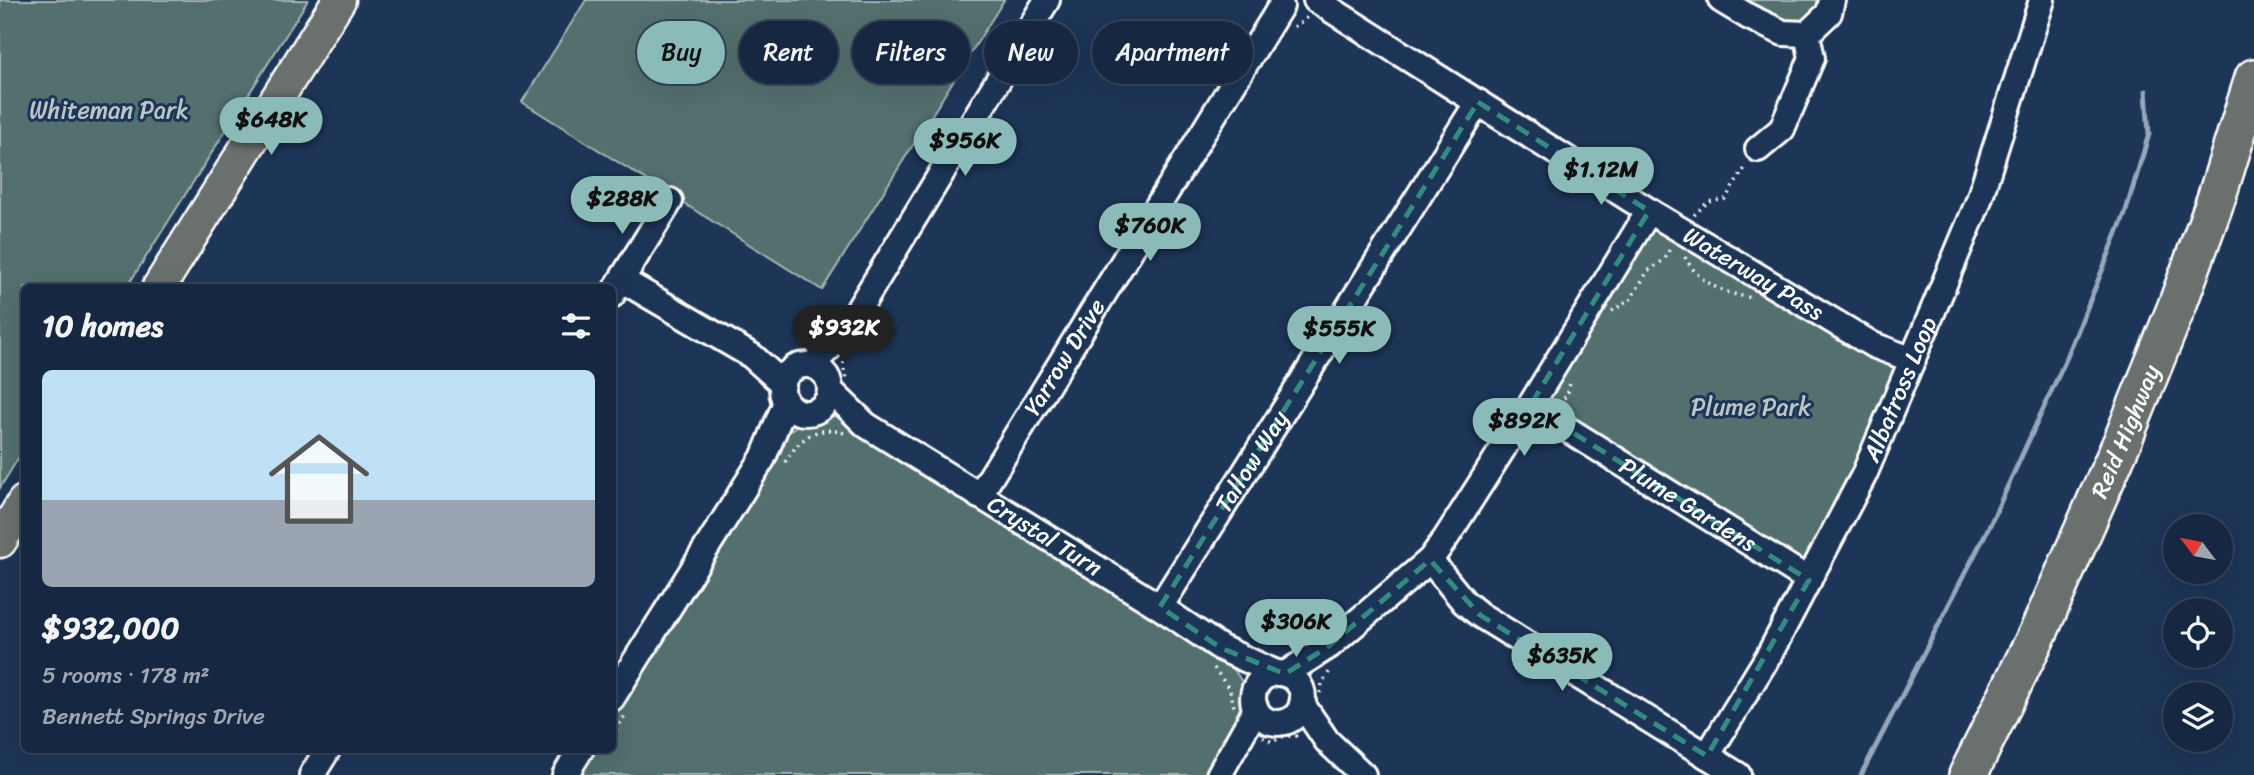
<!DOCTYPE html>
<html lang="en">
<head>
<meta charset="utf-8">
<style>
	body { margin:0; font-family:Sriracha,sans-serif; background:#23344c; color:#f1f3f6; height:100vh; display:flex; flex-direction:column; font-size:26px; white-space:nowrap }
	* { box-sizing:border-box; margin:0 }
	p { font-size:23px; color:#9ea6b1 }
	.icon { flex:none; width:38px; height:38px; fill:none; stroke:currentColor; stroke-width:2; stroke-linecap:round; stroke-linejoin:round }
	.map { position:relative; flex:1; overflow:hidden }
	.side { position:absolute; left:21px; top:284px; width:595px; height:469px; display:flex; flex-direction:column; background:#162841; border-radius:10px; box-shadow:0 7px 28px #0002,0 0 0 2px #35445a }
	.side>* { flex:none }
	.hud { position:absolute; left:637px; top:21px; width:665px; height:63px; display:flex; gap:14px }
	.needle { width:46px; rotate:302deg }
	.buttons { position:absolute; left:2163px; top:514px; display:grid; gap:14px }
	.buttons a { display:grid; place-items:center; width:70px; height:70px; border-radius:50%; background:#162841; box-shadow:0 7px 28px #0002,0 0 0 2px #35445a; font-size:35px }
	.price { position:absolute; translate:-50% -60px; padding:0 16px; border-radius:24px; background:#8bbbb9; color:#111; font-size:23px; line-height:46px; filter:drop-shadow(0 2px 4px #0008) }
	.price::after { content:''; position:absolute; left:50%; top:42px; width:21px; height:16px; margin-left:-10px; background:inherit; clip-path:polygon(0 0,100% 0,50% 100%) }
	.price.on { background:#222; color:#fff }
	ul { padding:0; list-style:none }
	li { display:grid; align-content:center; gap:14px; height:371px; padding:0 21px }
	li span { display:grid; place-items:center; height:217px; border-radius:10px; color:#555 }
	li>.icon { margin-inline-start:auto }
	span .icon { width:126px; height:126px; fill:#fffc; stroke-width:1 }
	li b { font-size:30px }
	h2 { display:flex; justify-content:space-between; align-items:center; height:84px; padding:0 21px; font-size:30px }
	.chip { padding:0 24px; border-radius:32px; background:#162841; box-shadow:0 7px 28px #0002,0 0 0 2px #35445a; font-size:24px; line-height:63px }
	.chip.on { background:#8bbbb9; color:#111 }
	.map>svg:first-child { display:block }
	.green { fill:#526f6e; stroke:#a8b7b6; stroke-width:2 }
	.lines { fill:none; stroke-linecap:round; stroke-linejoin:round }
	.stream { stroke:#95a7bc; stroke-width:5 }
	.minor-casing { stroke:#fff; stroke-width:30 }
	.major-casing { stroke:#fff; stroke-width:37 }
	.highway-casing { stroke:#fff; stroke-width:42 }
	.path { stroke:#fff; stroke-width:3.5; stroke-dasharray:2 5; stroke-linecap:butt }
	.minor { stroke:#1d3557; stroke-width:24 }
	.major { stroke:#6a706d; stroke-width:32 }
	.highway { stroke:#6a706d; stroke-width:37 }
	.marked { fill:none; stroke:#338b84; stroke-width:5; stroke-dasharray:14 9; stroke-linejoin:round }
	.labels { text-anchor:middle; dominant-baseline:central; stroke-width:6; stroke-linejoin:round; paint-order:stroke }
	.park-label { font-size:24px; fill:#bac5c5; stroke:#1d3557 }
	.street-label { font-size:24px; fill:#fff; stroke:#1d3557 }
</style>
</head>
<body>
<div class="map">
<svg width="2254" height="775" viewBox="0 0 2254 775">
	<rect width="100%" height="100%" fill="#1d3557"/>
	<filter id="ink" filterUnits="userSpaceOnUse"><feTurbulence type="fractalNoise" baseFrequency=".0143" numOctaves="2"/><feDisplacementMap in="SourceGraphic" scale="14" xChannelSelector="R" yChannelSelector="G"/><feConvolveMatrix kernelMatrix="1 2 1 2 8 2 1 2 1" color-interpolation-filters="sRGB"/></filter>
	<g filter="url(#ink)">
		<!-- green -->
		<g class="green">
			<path d="M0,0h308l-181,287h-103v162l-24,39z"/>
			<path d="M586,0h418l-182,290 -300,-188z"/>
			<path d="M1721,0h111l-25,34z"/>
			<path d="M1649,211l264,149 -104,220 -279,-174z"/>
			<path d="M817,411l49,14 355,223 32,52 -34,75h-654l16,-26h31l1,-51 150,-240 46,-45z"/>
		</g>
		<g class="lines">
			<!-- stream -->
			<path class="stream" d="M1861,775l128,-248 78,-170 58,-143 24,-80 -3,-43"/>
			<!-- minor casing -->
			<g class="minor-casing">
				<g id="minor">
					<path id="s1" d="M1316,0l333,211 224,134 40,15"/>
					<path d="M1721,0l28,17 34,16 24,1 22,-21 3,-13"/>
					<path d="M1758,149l24,-20 30,-71 -5,-24"/>
					<path d="M622,280l130,76 31,28"/>
					<path d="M612,295l58,-94"/>
					<path d="M812,365l32,-32 203,-333"/>
					<circle cx="806" cy="389" r="24"/>
					<path id="s2" d="M831,391l35,34 294,182 61,41 55,25"/>
					<path id="s3" d="M1530,406l279,174"/>
					<path id="s4" d="M979,496l302,-490"/>
					<path d="M1430,560l34,42 16,13 258,160"/>
					<path id="s5" d="M1160,607l318,-505"/>
					<circle cx="1278" cy="698" r="25"/>
					<path d="M1285,674l44,-28 101,-86 16,-22 84,-132 119,-195"/>
					<path d="M612,698l151,-240 23,-56"/>
					<path d="M1302,704l25,37 36,34"/>
					<path id="s6" d="M1707,756l62,-101 95,-180 114,-272 64,-203"/>
					<path d="M312,775l16,-26"/>
					<path d="M565,775l16,-26"/>
					<path d="M1219,775l37,-66"/>
				</g>
			</g>
			<!-- major casing -->
			<g class="major-casing">
				<g id="major">
					<path d="M159,287l180,-287"/>
					<path d="M0,541l24,-39"/>
				</g>
			</g>
			<!-- highway casing -->
			<g class="highway-casing">
				<g id="highway">
					<path id="s7" d="M1968,775l71,-144 83,-189 55,-136 39,-107 38,-121"/>
				</g>
			</g>
			<!-- path -->
			<g class="path">
				<path d="M1294,27l14,-10"/>
				<path d="M1694,215l14,-13 17,-3 22,-34"/>
				<path d="M1685,257c14,27 40,37 68,41"/>
				<path d="M1612,311l18,-11 18,-29 17,-12 6,-13"/>
				<path d="M844,362v8l3,8"/>
				<path d="M1558,402l9,-6 3,-13"/>
				<path d="M785,462c15,-23 30,-38 59,-29"/>
				<path d="M1214,668l16,22 4,17"/>
				<path d="M1320,693l2,-9 9,-15"/>
				<path d="M612,736l14,-22"/>
				<path d="M1263,737l9,5 12,-6h14"/>
			</g>
			<!-- minor -->
			<use href="#minor" class="minor"/>
			<!-- major -->
			<use href="#major" class="major"/>
			<!-- highway -->
			<use href="#highway" class="highway"/>
		</g>
	</g>
	<!-- marked area -->
	<path class="marked" d="M1478,102l171,109 -119,195 279,174 -102,176 -227,-141 -50,-55 -101,86 -44,28 -64,-26 -61,-41z"/>
	<g class="labels">
		<!-- park labels -->
		<g class="park-label">
			<text x="109" y="110">Whiteman Park</text>
			<text x="1751" y="407">Plume Park</text>
		</g>
		<!-- street labels -->
		<g class="street-label">
			<text stroke="none"><textPath href="#s1" startOffset="516">Waterway Pass</textPath></text>
			<text stroke="none"><textPath href="#s4" startOffset="163">Yarrow Drive</textPath></text>
			<text stroke="none"><textPath href="#s6" startOffset="415">Albatross Loop</textPath></text>
			<text stroke="none"><textPath href="#s7" startOffset="378">Reid Highway</textPath></text>
			<text stroke="none"><textPath href="#s5" startOffset="172">Tallow Way</textPath></text>
			<text stroke="none"><textPath href="#s3" startOffset="186">Plume Gardens</textPath></text>
			<text stroke="none"><textPath href="#s2" startOffset="259">Crystal Turn</textPath></text>
		</g>
	</g>
</svg>
<div class="buttons">
<a><svg class="needle" viewBox="-14 -14 28 28"><path d="M0-13l5 13h-10z" fill="#e53935"/><path d="M0 13l5-13h-10z" fill="#9ea6b1"/></svg></a>
<a><svg class="icon" aria-label="locate" viewBox="0 0 24 24"><circle cx="12" cy="12" r="6"/><path d="M12 2v4M12 18v4M2 12h4M18 12h4"/></svg></a>
<a><svg class="icon" aria-label="layers" viewBox="0 0 24 24"><path d="M12 4l9 5-9 5-9-5zM3 14l9 5 9-5"/></svg></a>
</div>
<b class="price" style="left:271px;top:157px">$648K</b>
<b class="price" style="left:965px;top:178px">$956K</b>
<b class="price" style="left:1601px;top:207px">$1.12M</b>
<b class="price" style="left:622px;top:236px">$288K</b>
<b class="price" style="left:1150px;top:263px">$760K</b>
<b class="price on" style="left:844px;top:365px">$932K</b>
<b class="price" style="left:1339px;top:366px">$555K</b>
<b class="price" style="left:1524px;top:458px">$892K</b>
<b class="price" style="left:1296px;top:659px">$306K</b>
<b class="price" style="left:1562px;top:693px">$635K</b>
<div class="hud">
<a class="chip on">Buy</a>
<a class="chip">Rent</a>
<a class="chip">Filters</a>
<a class="chip">New</a>
<a class="chip">Apartment</a>
</div>
<section class="side">
<h2>10 homes<svg class="icon" aria-label="filters" viewBox="0 0 24 24"><path d="M4 7h16M4 17h16"/><circle cx="9" cy="7" r="2"/><circle cx="15" cy="17" r="2"/></svg></h2>
<ul>
<li><span style="background:linear-gradient(#bfe0f5 60%,#9aa5b1 0)"><svg class="icon" aria-label="home" viewBox="0 0 24 24"><path d="M3 11l9-7 9 7M6 9v11h12V9"/></svg></span><div><b>$932,000</b><p>5 rooms · 178 m²</p><p>Bennett Springs Drive</p></div></li>
</ul>
</section>
</div>
</body>
</html>
